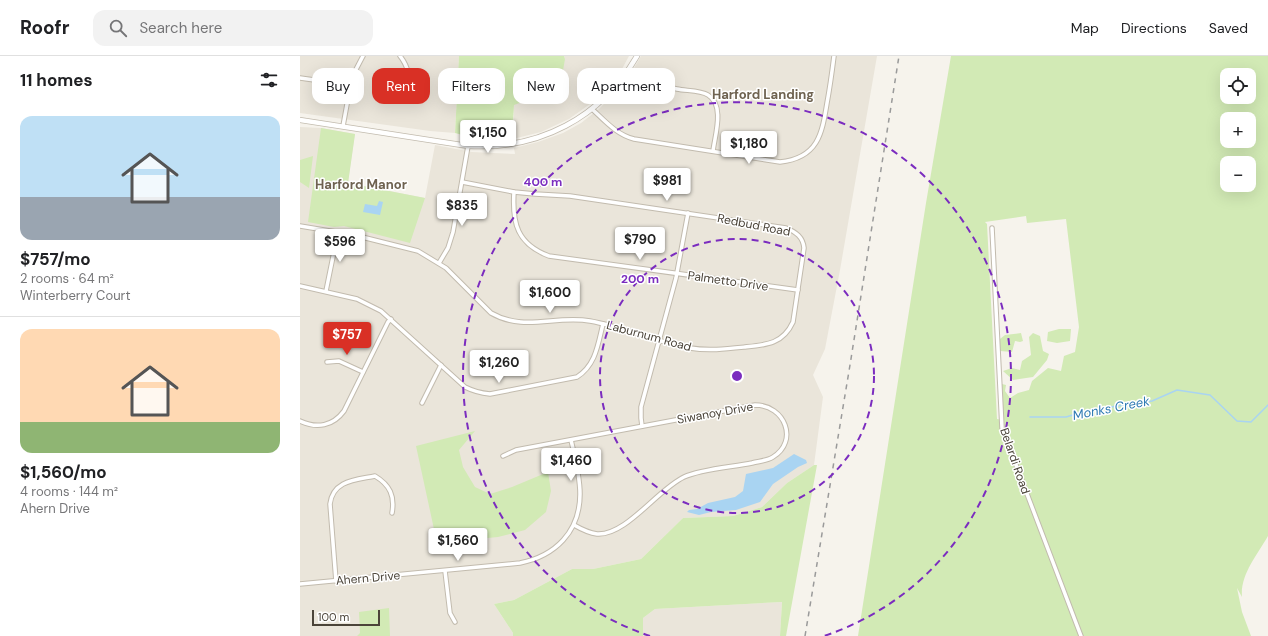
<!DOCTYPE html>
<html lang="en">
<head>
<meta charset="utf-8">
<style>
	body { margin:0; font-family:"DM Sans",sans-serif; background:#f2f2f2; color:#202124; height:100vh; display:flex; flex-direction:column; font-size:15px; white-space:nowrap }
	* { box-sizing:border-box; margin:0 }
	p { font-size:13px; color:#757577 }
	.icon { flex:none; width:22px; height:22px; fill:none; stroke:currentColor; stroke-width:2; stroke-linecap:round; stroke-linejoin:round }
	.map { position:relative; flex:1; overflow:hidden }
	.sheet { display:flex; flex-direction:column; background:#fff; width:300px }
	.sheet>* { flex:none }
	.hud { position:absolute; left:12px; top:12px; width:380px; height:36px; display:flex; gap:8px }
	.fabs { position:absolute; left:920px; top:12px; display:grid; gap:8px }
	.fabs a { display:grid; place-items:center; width:36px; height:36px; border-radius:8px; background:#fff; box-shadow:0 4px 16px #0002; font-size:20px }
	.scale { position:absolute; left:12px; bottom:10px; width:68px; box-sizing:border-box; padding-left:4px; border:2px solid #4b4439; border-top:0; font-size:11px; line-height:14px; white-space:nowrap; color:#4b4439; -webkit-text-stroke:3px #fff; paint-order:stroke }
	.price { position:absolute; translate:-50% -34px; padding:0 9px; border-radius:4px; background:#fff; color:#222; font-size:13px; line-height:26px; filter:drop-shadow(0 1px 2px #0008) }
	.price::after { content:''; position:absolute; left:50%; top:24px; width:12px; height:9px; margin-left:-6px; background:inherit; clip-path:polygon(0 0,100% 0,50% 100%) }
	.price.selected { background:#d93025; color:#fff }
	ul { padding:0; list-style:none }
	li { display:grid; align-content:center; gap:8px; height:212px; padding:0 20px }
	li+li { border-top:1px solid #e0e0e0 }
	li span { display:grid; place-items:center; height:124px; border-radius:12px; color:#555 }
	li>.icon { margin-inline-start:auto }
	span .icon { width:72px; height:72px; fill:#fffc; stroke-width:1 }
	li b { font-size:17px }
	h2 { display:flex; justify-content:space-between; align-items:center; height:48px; padding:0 20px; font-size:17px }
	.tag { padding:0 14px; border-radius:12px; background:#fff; box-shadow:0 4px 16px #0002; font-size:14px; line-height:36px }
	.tag.selected { background:#d93025; color:#fff }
	header { display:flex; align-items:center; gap:24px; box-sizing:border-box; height:56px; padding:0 20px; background:#fff; border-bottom:1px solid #e0e0e0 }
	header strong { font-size:19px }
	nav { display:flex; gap:22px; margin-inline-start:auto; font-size:14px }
	.search { width:280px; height:36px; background:#f2f2f2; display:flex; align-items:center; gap:10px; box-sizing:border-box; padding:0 14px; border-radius:12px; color:#757577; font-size:15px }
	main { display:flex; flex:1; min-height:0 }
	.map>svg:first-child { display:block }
	.residential { fill:#eae5da }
	.green { fill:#d2eab5; fill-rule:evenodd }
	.water { fill:#a9d4f2 }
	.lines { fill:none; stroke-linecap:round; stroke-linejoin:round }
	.stream { stroke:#a9d4f2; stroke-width:1.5 }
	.minor-casing { stroke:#c2bbae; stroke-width:5.5 }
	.tertiary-casing { stroke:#c2bbae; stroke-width:6 }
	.minor { stroke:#fff; stroke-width:3.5 }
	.tertiary { stroke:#fff; stroke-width:4.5 }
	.rail { stroke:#9a9a9a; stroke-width:1.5; stroke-dasharray:5 5; stroke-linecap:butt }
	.ring { fill:none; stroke:#7b2cbf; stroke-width:2; stroke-dasharray:7 5 }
	.labels { text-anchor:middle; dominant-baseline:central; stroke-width:3; stroke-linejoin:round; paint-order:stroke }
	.street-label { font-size:12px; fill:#4b4439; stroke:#fff }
	.neighbourhood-label { font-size:13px; font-weight:bold; fill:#6e6250; stroke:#fff }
	.water-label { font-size:13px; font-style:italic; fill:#2e7ab2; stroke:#fff }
	.centre { fill:#7b2cbf; stroke:#fff; stroke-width:2 }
	.ring-label { font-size:12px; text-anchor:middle; font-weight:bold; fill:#7b2cbf; stroke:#fff; stroke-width:3; stroke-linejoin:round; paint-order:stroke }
</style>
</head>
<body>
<header>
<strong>Roofr</strong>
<div class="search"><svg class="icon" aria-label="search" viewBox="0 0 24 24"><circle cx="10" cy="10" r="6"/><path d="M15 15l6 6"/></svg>Search here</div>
<nav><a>Map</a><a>Directions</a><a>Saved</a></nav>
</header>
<main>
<section class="sheet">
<h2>11 homes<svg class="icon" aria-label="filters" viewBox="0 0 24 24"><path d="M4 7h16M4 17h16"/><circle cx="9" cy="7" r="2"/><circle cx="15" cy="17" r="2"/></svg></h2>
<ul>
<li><span style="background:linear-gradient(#bfe0f5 65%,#9aa5b1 0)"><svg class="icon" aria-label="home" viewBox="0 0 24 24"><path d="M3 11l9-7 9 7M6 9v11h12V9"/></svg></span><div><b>$757/mo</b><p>2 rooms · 64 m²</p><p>Winterberry Court</p></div></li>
<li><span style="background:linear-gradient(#ffd9b3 75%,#8fb573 0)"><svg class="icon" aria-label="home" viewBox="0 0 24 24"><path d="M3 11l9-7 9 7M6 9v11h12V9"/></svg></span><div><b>$1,560/mo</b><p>4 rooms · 144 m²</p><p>Ahern Drive</p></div></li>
</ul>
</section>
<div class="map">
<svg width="968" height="580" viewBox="0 0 968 580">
	<rect width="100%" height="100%" fill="#f6f3ec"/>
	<!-- residential -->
	<g class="residential">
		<path d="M0,0h159l-4,77 -25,-2 -130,-18z"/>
		<path d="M264,0h65l-7,13 -15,18 -17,17 -21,15 -28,13 -28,7 1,-37 51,-43z"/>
		<path d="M341,0h236l-37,214 -15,79 -12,26 10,22 -9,68 -27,18 -25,24 -29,9 -50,2 -42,41 -48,10h-21l-58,31 -20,4 19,29v3h-213v-509l21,1 34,6 -7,49 77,15 10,-53 37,7 43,2 -1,-6 24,-6 25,-9 18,-10 18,-14 28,-29z"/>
		<path d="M482,546l-2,34h-137v-18l12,-9z"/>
	</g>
	<!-- green -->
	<g class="green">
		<path d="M159,0h105l1,3 -5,29 -46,17 -2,33 -31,2 -26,-7z"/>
		<path d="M651,0h317v480c-11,19 -28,39 -26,61l-5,-9 5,24 9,24h-393l68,-433zM927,19h22v22h-22zM927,63h22v22h-22zM927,107h22v22h-22zM726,160l1,7 39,-4 13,108 -4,25 -11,4 -3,15 -13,-3 -16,13 -3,9 -11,3 -8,5 -5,-7 1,-6 -4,-1v36l-5,-1 -10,-195 -2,-2z"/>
		<path d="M21,72l34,6 -7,49 77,15 -15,45 -66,-17 -10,1 -26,-5z"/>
		<path d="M13,100l-4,32 -9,-6v-22z"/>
		<path d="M759,273h12l-1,12 -13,2 -10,-2 1,-9z"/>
		<path d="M721,277l2,8 -3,1 -5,-1 -3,11 -12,-1v-12l5,-4z"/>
		<path d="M733,277l7,3 3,15 6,3 -2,6 -14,17 -20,3 -10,-9 9,-3 8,2 2,-9 9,-6 -2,-18z"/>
		<path d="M175,375l-16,19 4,17 12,20 15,7 22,-7 36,-15 3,19 -5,21 -21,18 -27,7 -61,6 -21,-97z"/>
		<path d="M514,409h3l-31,171h-6l2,-34 -127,7 -12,9v18h-130v-3l-19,-29 20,-4 58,-31h21l48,-10 42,-41 50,-2 29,-9 25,-24z"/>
		<path d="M89,552l1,28h-33l3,-3 -1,-21z"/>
	</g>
	<!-- water -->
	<g class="water">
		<path d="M79,145l4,1 -3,13 -17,-3 2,-8 12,2z"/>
		<path d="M494,398l12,6 1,3 -9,4 -25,17 -13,18 -24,8 -25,2 -12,3 -12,-3 2,-2 8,-1 11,-6 27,-6 8,-6 3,-17 27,-6z"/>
	</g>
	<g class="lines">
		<!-- stream -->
		<path class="stream" d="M730,361h36l24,-7 62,-9 25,-11 33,5 27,26 14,1 17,-17"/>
		<!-- minor casing -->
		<g class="minor-casing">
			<g id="minor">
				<path d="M100,0c9,11 11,25 11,39"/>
				<path d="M0,22l50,7"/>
				<path d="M354,25c7,6 14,6 23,8 9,2 23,1 31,6 17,10 7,40 5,56"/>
				<path d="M292,53c13,12 25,26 42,30l146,23c38,-4 42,-28 47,-59 3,-16 5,-31 7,-47"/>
				<path d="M43,70l9,-49 11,-21"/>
				<path d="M214,136c-2,31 3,52 35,64l249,34"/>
				<path d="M0,170l54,9 64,16 28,17 45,45c33,19 64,2 99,8 34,6 66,21 100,27 18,3 36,1 55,-1 21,-2 38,-3 48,-25l11,-74c-1,-11 -8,-16 -18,-20l-216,-32 -35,-2 -21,-2 -52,-10"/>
				<path d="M692,172l10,200 79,208"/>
				<path d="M139,207l9,-15 5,-16 15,-86"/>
				<path d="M0,230l57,13 24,12 84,76c8,4 15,6 25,7l87,-17c19,-12 21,-33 26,-53"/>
				<path d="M26,235l12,-59"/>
				<path d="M27,306l12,-1 24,11"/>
				<path d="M122,347l19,-38"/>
				<path d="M0,365c17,8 33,5 44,-10l44,-89 3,-3"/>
				<path d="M342,370l-1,-8v-11l35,-129 12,-65"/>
				<path d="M203,400l13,-6 239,-45c30,0 44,36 18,52 -6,4 -14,4 -21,6 -19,4 -51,6 -68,14 -26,12 -58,59 -87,57 -8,-1 -16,-5 -23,-9"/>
				<path d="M145,515l5,42 5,9"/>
				<path d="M36,525l-6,-77c3,-24 26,-24 45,-28 15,9 20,20 17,37"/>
				<path d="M0,528l220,-21c35,-7 60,-31 60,-69 0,-18 -5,-37 -9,-54"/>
			</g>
		</g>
		<!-- tertiary casing -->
		<g class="tertiary-casing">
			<path id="tertiary" d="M0,64l168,26c71,4 133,-28 169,-90"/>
		</g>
		<!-- minor -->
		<use href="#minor" class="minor"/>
		<!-- tertiary -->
		<use href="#tertiary" class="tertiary"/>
		<!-- rail -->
		<path class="rail" d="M505,580l45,-271 49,-309"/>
	</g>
	<!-- distance rings -->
	<g class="ring">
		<circle cx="437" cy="320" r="137"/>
		<path d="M350 580A274 274 0 1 1 524 580"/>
	</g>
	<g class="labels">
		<!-- street labels -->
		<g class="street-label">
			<text transform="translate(454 169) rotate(11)">Redbud Road</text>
			<text transform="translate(428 225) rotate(8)">Palmetto Drive</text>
			<text transform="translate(349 280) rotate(15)">Laburnum Road</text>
			<text transform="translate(415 357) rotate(-10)">Siwanoy Drive</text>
			<text transform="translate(715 405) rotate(71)">Belardi Road</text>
			<text transform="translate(68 522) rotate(-5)">Ahern Drive</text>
		</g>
		<!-- neighbourhood labels -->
		<g class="neighbourhood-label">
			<text x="463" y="38">Harford Landing</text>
			<text x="61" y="128">Harford Manor</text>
		</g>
		<!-- water labels -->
		<g class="water-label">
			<text transform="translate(811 352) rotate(-11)">Monks Creek</text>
		</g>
	</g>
	<circle cx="437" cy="320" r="6" class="centre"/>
	<g class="ring-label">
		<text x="243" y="130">400 m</text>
		<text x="340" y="227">200 m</text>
	</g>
</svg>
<div class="fabs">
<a><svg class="icon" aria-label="locate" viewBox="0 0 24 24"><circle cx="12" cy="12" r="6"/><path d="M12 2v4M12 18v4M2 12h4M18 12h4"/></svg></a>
<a>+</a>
<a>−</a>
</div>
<div class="scale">100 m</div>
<b class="price" style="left:188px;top:98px">$1,150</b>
<b class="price" style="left:449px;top:109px">$1,180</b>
<b class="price" style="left:367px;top:146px">$981</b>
<b class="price" style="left:162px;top:171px">$835</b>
<b class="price" style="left:340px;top:205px">$790</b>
<b class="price" style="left:40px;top:207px">$596</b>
<b class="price" style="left:250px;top:258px">$1,600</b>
<b class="price selected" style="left:47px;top:300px">$757</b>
<b class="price" style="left:199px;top:328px">$1,260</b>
<b class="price" style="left:271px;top:426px">$1,460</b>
<b class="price" style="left:158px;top:506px">$1,560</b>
<div class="hud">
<a class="tag">Buy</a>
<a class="tag selected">Rent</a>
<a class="tag">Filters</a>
<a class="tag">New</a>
<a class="tag">Apartment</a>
</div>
</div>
</main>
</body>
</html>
